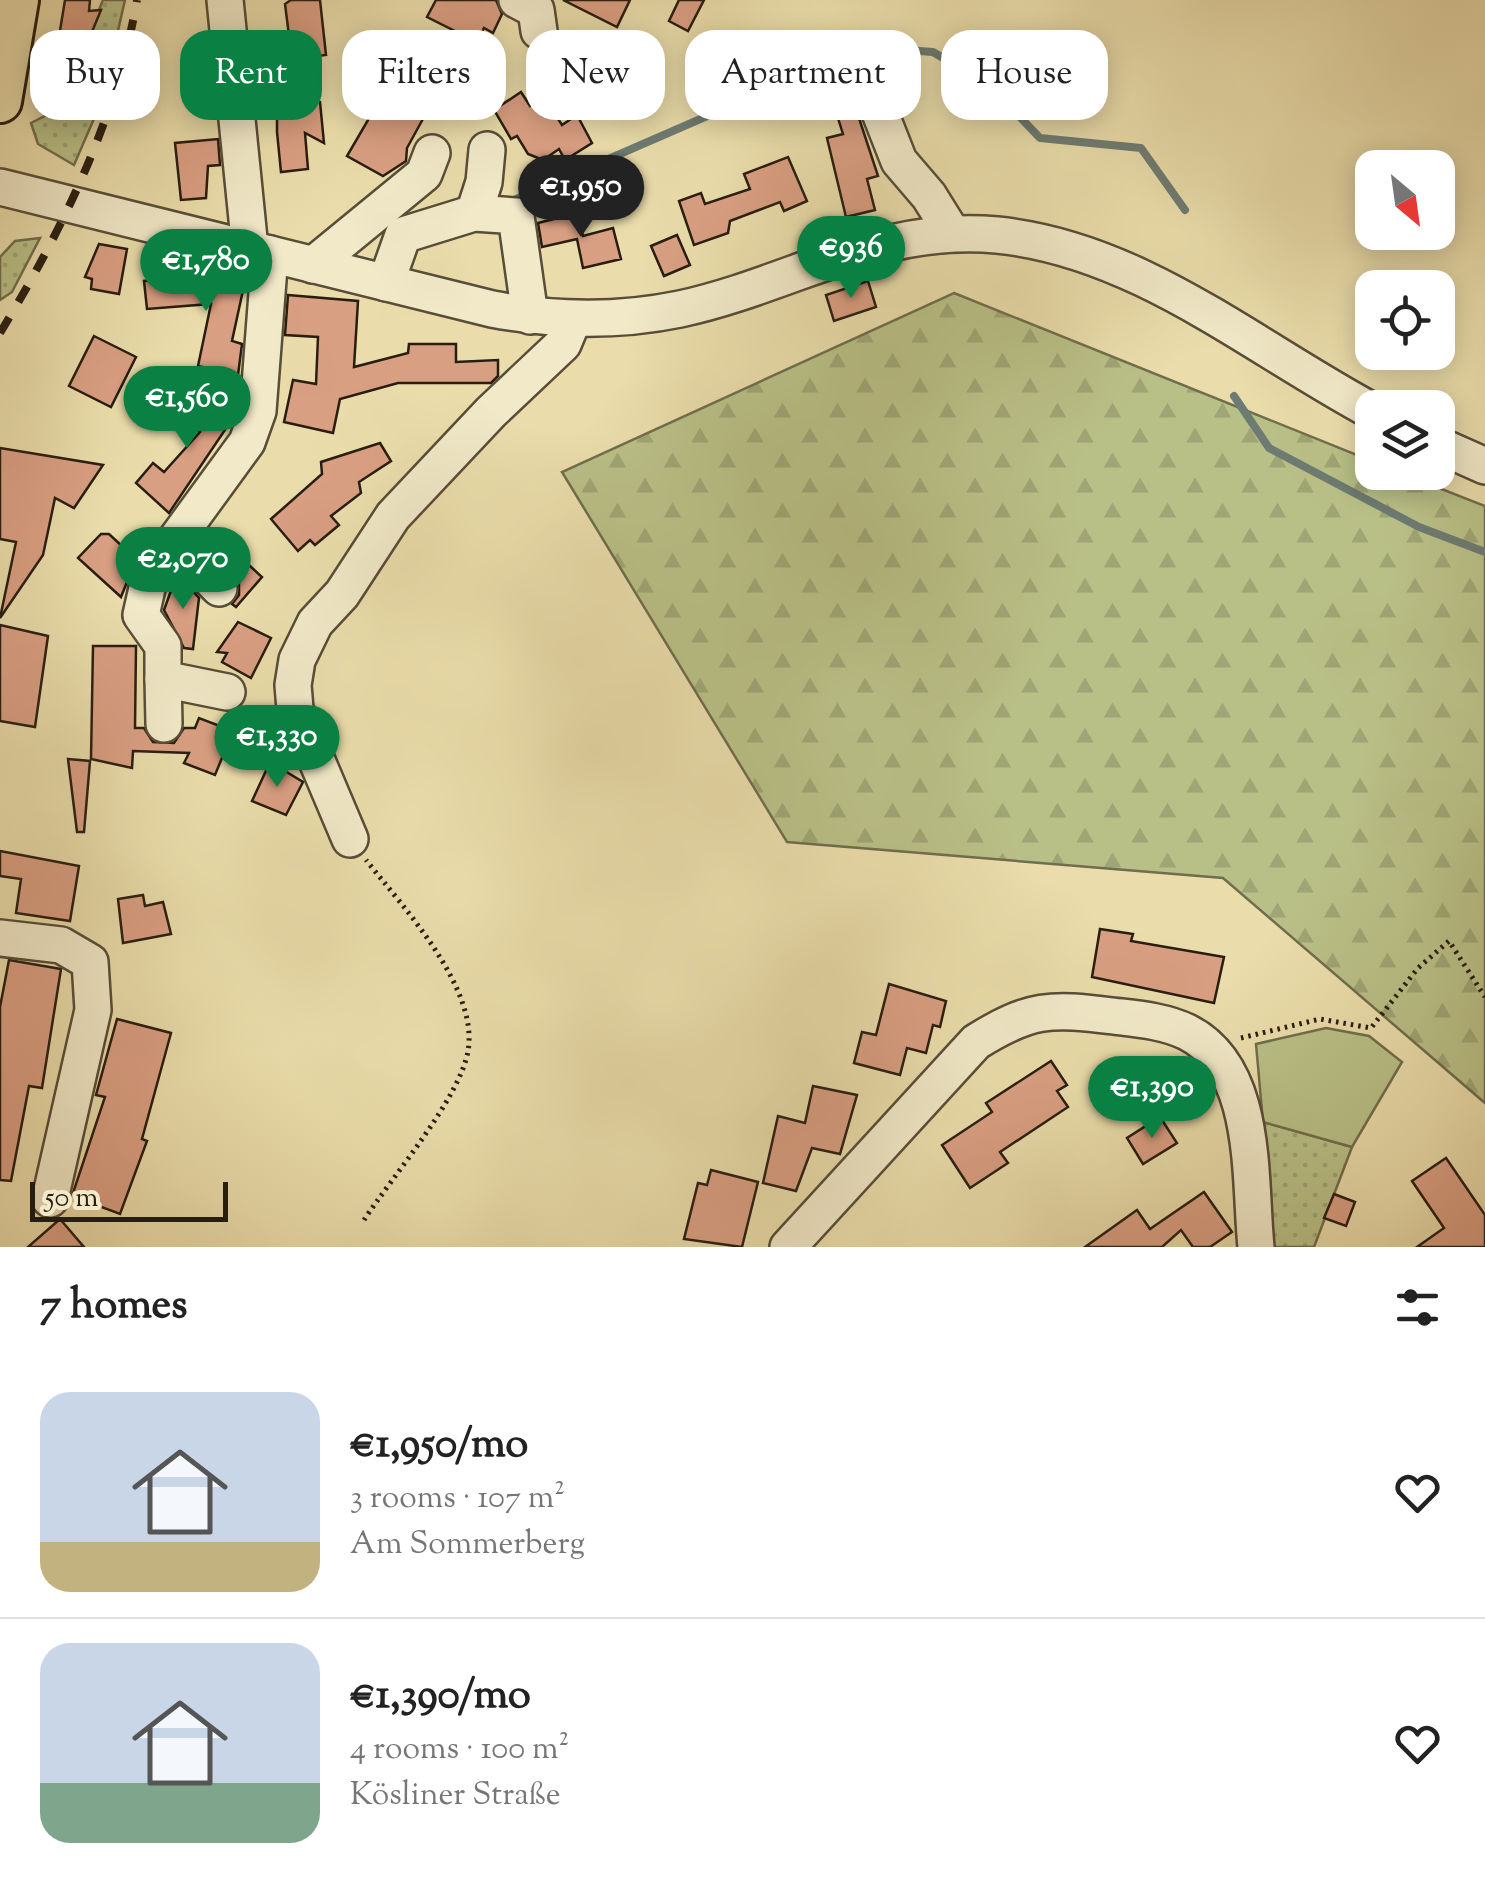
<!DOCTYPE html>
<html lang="en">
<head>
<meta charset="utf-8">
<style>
	body { margin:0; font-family:"Sorts Mill Goudy",serif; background:#f2f2f2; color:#222; height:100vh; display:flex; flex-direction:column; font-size:38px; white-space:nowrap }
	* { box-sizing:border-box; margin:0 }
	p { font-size:32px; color:#767676 }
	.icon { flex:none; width:55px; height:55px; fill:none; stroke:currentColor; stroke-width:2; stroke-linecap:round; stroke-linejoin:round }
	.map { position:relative; height:1247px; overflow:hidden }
	.panel { display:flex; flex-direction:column; background:#fff; flex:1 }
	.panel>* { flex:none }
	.banner { position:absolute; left:30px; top:30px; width:1425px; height:90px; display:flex; gap:20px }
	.needle { width:65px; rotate:151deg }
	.tools { position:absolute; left:1355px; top:150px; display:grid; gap:20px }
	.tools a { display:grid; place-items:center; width:100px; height:100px; border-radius:20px; background:#fff; box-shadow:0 5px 25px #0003; font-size:50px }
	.scale { position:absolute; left:30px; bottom:25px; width:198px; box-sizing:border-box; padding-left:10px; border:5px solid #281d11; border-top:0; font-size:28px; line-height:35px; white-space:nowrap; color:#281d11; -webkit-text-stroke:8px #f1e9c8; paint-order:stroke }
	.price { position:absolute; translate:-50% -85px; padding:0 22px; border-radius:35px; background:#0b8043; color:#fff; font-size:32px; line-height:65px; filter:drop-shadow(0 2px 5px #0008) }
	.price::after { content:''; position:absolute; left:50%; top:60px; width:30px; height:22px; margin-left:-15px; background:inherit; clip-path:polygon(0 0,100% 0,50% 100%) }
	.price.selected { background:#222; color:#fff }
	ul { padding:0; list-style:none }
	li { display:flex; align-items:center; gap:30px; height:250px; padding:0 40px }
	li+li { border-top:2px solid #e0e0e0 }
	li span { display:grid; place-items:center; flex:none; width:280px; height:200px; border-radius:30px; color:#555 }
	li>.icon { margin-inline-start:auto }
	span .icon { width:120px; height:120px; fill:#fffc; stroke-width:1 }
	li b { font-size:42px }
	h2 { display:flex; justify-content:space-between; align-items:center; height:120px; padding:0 40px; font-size:42px }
	.pill { padding:0 35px; border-radius:30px; background:#fff; box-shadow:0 5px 25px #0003; font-size:35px; line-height:90px }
	.pill.selected { background:#0b8043; color:#fff }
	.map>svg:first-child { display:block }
	.green { fill:url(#green-dots); stroke:#706e4c; stroke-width:2.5 }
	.forest { fill:url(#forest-firs); stroke:#706e4c; stroke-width:2.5 }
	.pitch { fill:#b9c087; stroke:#706e4c; stroke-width:2.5 }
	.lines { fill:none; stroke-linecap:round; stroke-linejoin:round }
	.stream { stroke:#6d7b72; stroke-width:8 }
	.building { fill:#d99f82; stroke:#281d11; stroke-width:2.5 }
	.minor-casing { stroke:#584d38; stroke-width:40 }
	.major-casing { stroke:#281d11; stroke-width:48 }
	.path { stroke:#281d11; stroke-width:5; stroke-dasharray:2.5 5; stroke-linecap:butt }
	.minor { stroke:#f1e9c8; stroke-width:35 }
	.major { stroke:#eaddab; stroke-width:42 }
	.rail { stroke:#281d11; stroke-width:8; stroke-dasharray:18 18; stroke-linecap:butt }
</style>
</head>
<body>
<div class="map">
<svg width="1485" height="1247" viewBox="0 0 1485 1247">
	<defs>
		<pattern id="green-dots" width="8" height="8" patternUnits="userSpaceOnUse" patternTransform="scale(2.5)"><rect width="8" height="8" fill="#b9c087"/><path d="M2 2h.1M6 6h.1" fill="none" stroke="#9fa574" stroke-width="1.8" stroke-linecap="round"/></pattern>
		<pattern id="forest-firs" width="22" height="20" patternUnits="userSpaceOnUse" patternTransform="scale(2.5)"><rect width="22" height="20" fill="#b9c087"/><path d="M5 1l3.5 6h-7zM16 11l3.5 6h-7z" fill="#9fa574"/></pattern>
	</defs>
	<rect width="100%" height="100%" fill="#eaddab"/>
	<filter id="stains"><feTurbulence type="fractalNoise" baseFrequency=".002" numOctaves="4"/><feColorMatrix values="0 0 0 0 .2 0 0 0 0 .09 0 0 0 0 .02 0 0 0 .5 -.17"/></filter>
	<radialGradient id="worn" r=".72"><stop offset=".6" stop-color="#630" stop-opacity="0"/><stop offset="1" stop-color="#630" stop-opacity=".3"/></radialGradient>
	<!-- green -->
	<g class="green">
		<path d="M103,0h22l-23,100 -28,65 -36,-21 -7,-21 27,-14z"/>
		<path d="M40,238l-28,54 -12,8v-43l15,-16z"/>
		<path d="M1263,1122l89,25 -38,100h-40z"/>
	</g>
	<!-- forest -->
	<path class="forest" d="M954,293l418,168v11l29,1 84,33v597l-262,-225 -436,-36 -225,-370z"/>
	<!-- pitch -->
	<path class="pitch" d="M1326,1028l43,8 33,26 -50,85 -89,-25 -7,-78z"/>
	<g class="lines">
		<!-- stream -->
		<g class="stream">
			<path d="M507,203l359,-156 67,5 57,34 50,52 101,10 44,62"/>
			<path d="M1234,396l35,52 150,79 66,25"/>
		</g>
	</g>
	<!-- building -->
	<g class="building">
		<path d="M65,0h25l-1,11 12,-1 -31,75 -32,-6 8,-30h11z"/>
		<path d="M291,0h29l6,55 -34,4 -7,-55z"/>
		<path d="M436,0h60l6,14 -9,19 -9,-5 -7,14 -50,-25z"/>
		<path d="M563,0h67l-13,27z"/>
		<path d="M679,0h25l-16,31 -19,-10z"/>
		<path d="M396,72l40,23 -29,53 -1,13 -23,15 -36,-20z"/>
		<path d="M279,80l41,22 4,41 -19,-10 3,36 -27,3 -4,-40v-23l5,-1z"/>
		<path d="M521,92l9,14 14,-9 18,28 15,-10 15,28 -27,17 -6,-11 -16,11 -15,-6 -11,-18 -6,3 -17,-29z"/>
		<path d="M857,112l21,64 -11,3 8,31 -29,7 -19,-79 16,-4 -5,-16z"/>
		<path d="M218,139l2,26 -12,1 -2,32 -25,2 -6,-57z"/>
		<path d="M788,157l19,44 -23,10 -4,-9 -50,19 -2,12 -34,12 -15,-44 22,-8 4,11 45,-15 -6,-15z"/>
		<path d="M578,213l5,23 30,-8 8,31 -38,9 -6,-29 -35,8 -4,-24z"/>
		<path d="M677,235l13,30 -26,11 -13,-30z"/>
		<path d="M99,244l28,5 -8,45 -28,-5 1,-10 -7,-2z"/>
		<path d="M216,275l29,6 -13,60 10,3 -4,31 -40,-9 13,-62 -64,5 -3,-28z"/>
		<path d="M868,281l8,26 -42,14 -8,-26z"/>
		<path d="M288,295l70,6 -4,66 54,-14 1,-9h47v18l42,-2v16l-7,7h-93l-58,16 -7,34 -49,-11 9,-42 23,4 2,-47 -33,-2z"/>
		<path d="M94,336l42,21 -25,50 -42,-21z"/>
		<path d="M197,387l36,31 -64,95 -33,-30 17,-20 11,9 36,-40 -24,-20z"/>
		<path d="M380,443l11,18 -32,21 2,11 -30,23 8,9 -24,20 -5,-5 -12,11 -27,-32 51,-45 -1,-12z"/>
		<path d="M0,448l103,17 -29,43 -19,-10 -12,57 -43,63 16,-76 -16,-3z"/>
		<path d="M101,534h8l27,25 -15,38 -43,-39z"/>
		<path d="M228,546l34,31 -26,30 -4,-3 7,-9v-13l-20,-25z"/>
		<path d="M177,574l22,24 -6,51 -9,-1 -20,-38z"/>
		<path d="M238,622l33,16 -20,40 -29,-16 5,-9 -10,-1z"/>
		<path d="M0,625l48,11 -13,91 -35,-6z"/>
		<path d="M93,646h43l-1,82h9l9,14 21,1 10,-15h11l4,-10 34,13 -18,44 -31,-12 5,-10 -56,-2 -1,17 -41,-9z"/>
		<path d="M68,759l22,2 -6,71h-7z"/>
		<path d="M270,762l33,20 -17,33 -34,-14z"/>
		<path d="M0,851l79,15 -9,55 -54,-8 5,-34 -21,-3z"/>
		<path d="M143,895l2,11 18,-4 8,32 -48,9 -5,-44z"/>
		<path d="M1100,929l33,5 -2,7 93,16 -10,46 -122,-26z"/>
		<path d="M9,960l52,9 -19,119 -13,-2 -18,95 -11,-1v-173z"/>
		<path d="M889,984l57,17 -6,26 -7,-2 -7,28 -19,-5 -7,27 -46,-12 8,-31 14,3z"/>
		<path d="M117,1019l54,14 -29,106 5,2 -27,73 -48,-18 33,-99 -9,-2z"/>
		<path d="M1051,1061l16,24 -10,6 11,16 -68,45 8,11 -38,25 -28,-43 50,-33 -6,-9z"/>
		<path d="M813,1086l44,9 -17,59 -28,-6 -16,43 -33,-8 15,-67 27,7z"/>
		<path d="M1160,1117l17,26 -34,21 -16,-26z"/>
		<path d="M1446,1158l39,57v32h-68l27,-19 -32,-47z"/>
		<path d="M711,1170l47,12 -16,65 -58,-8 14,-56 9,2z"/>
		<path d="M1204,1192l28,40 -22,15h-17l-12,-17 -19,17h-77l52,-37 13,19z"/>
		<path d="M1334,1194l21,8 -9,24 -22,-8z"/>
		<path d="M60,1219l24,28h-56z"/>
	</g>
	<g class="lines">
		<!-- minor casing -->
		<g class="minor-casing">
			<g id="minor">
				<path d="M225,0l25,249"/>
				<path d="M517,0l19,10 3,21"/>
				<path d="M877,105l22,56 30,35 23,37"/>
				<path d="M0,187l492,122c63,12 125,13 188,0 111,-24 198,-85 317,-74 141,14 254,111 375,176"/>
				<path d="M474,213l10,-31 3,-32"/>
				<path d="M313,265l111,-91 8,-21"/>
				<path d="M386,283l17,-48 71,-22 42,3 14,100"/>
				<path d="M1438,445l47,21"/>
				<path d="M177,544l42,44"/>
				<path d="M163,679l1,45"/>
				<path d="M227,692l-64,-13v-33l-22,-31 9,-40 97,-133 11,-31 12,-157"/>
				<path d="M350,839l-55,-130 -2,-24 4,-25 18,-37 27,-29 51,-78 98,-104 72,-68 10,-24"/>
				<path d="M0,938l61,7 29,17 3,48 -43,189"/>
				<path d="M788,1247l188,-205c54,-34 75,-34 137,-26 25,3 51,5 74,16 72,36 62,147 69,215"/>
			</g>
		</g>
		<!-- major casing -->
		<g class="major-casing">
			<path id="major" d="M0,101l17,-101"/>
		</g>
		<!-- path -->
		<g class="path">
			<path d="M1241,1038l79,-19 51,9 47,-60 31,-27 36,56"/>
			<path d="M364,1220c28,-43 96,-122 104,-169 11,-63 -65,-144 -102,-191"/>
		</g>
		<!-- minor -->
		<use href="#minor" class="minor"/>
		<!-- major -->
		<use href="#major" class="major"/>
		<!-- rail -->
		<path class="rail" d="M0,333c63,-104 116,-213 137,-333"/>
	</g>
	<rect width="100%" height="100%" filter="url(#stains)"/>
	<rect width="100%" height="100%" fill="url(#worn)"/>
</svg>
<div class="tools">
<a><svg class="needle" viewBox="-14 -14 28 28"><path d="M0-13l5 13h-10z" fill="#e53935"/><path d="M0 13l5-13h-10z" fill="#767676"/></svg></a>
<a><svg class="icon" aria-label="locate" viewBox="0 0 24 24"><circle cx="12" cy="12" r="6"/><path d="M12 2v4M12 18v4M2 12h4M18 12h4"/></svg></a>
<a><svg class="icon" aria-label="layers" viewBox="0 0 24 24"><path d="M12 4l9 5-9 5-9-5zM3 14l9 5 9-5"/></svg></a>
</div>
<div class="scale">50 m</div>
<b class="price selected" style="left:581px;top:240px">€1,950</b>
<b class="price" style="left:851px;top:301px">€936</b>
<b class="price" style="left:206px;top:314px">€1,780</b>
<b class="price" style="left:187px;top:451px">€1,560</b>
<b class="price" style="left:183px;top:612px">€2,070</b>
<b class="price" style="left:277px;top:790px">€1,330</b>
<b class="price" style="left:1152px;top:1141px">€1,390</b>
<div class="banner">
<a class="pill">Buy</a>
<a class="pill selected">Rent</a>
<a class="pill">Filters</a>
<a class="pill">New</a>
<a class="pill">Apartment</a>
<a class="pill">House</a>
</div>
</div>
<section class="panel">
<h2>7 homes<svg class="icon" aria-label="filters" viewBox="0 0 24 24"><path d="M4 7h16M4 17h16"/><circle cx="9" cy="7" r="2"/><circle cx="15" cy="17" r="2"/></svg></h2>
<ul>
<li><span style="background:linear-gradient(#c9d6e8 75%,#c2b280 0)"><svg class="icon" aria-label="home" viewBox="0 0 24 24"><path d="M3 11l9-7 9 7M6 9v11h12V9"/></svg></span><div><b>€1,950/mo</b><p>3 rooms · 107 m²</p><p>Am Sommerberg</p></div><svg class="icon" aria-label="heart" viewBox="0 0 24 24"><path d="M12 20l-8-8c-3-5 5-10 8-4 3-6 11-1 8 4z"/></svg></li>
<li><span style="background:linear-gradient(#c9d6e8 70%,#7fa58c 0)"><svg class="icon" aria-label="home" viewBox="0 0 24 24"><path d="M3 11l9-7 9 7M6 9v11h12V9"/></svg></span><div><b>€1,390/mo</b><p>4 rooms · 100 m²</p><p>Kösliner Straße</p></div><svg class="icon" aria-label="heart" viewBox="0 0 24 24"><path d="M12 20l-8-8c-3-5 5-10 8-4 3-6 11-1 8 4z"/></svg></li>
</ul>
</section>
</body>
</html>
